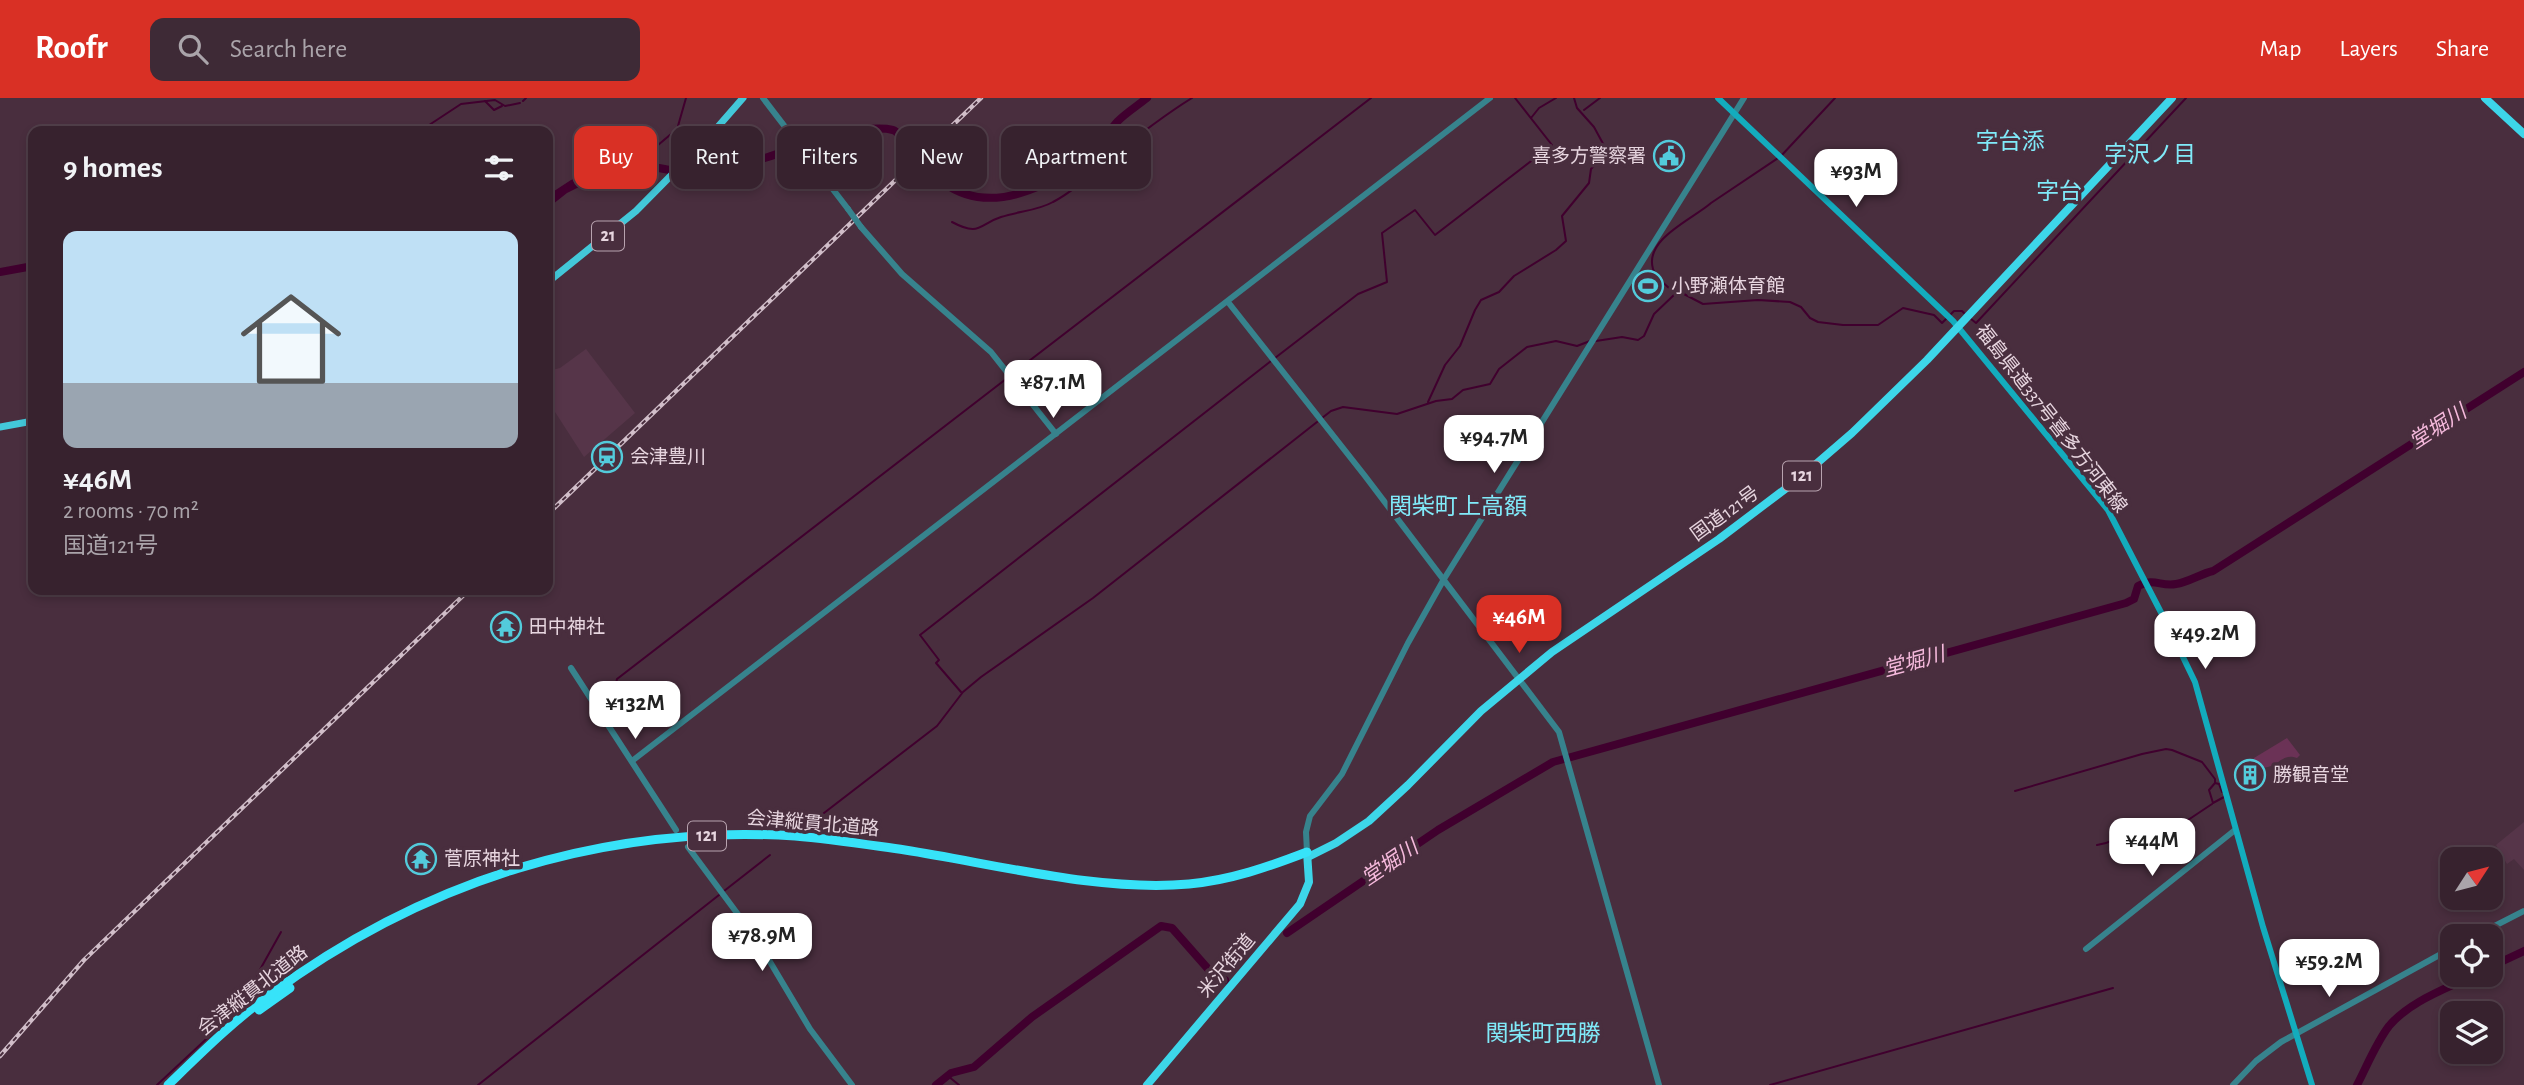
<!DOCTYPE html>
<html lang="en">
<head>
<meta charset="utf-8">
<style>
	body { margin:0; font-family:"Alegreya Sans","Noto Sans JP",sans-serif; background:#3e2a36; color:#f1f3f6; height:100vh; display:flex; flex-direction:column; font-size:26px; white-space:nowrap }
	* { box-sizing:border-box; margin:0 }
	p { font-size:23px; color:#aaa4aa }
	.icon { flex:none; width:38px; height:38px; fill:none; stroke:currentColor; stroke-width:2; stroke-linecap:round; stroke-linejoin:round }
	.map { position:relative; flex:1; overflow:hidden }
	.side { position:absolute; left:28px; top:28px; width:525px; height:469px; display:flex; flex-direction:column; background:#37222e; border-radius:14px; box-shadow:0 4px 10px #0003,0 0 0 2px #513f4a }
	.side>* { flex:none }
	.guide { position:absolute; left:574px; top:28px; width:665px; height:63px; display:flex; gap:14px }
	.needle { width:46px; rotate:54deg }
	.fabs { position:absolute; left:2440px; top:749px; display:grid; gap:14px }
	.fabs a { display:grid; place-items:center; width:63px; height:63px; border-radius:14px; background:#37222e; box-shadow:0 4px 10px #0003,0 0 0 2px #513f4a; font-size:35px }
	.price { position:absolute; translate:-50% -60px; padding:0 16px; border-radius:14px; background:#fff; color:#222; font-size:23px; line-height:46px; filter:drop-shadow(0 2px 4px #0008) }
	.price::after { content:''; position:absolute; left:50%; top:42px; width:21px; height:16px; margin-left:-10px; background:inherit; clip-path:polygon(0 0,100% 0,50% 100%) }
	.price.active { background:#d93025; color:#fff }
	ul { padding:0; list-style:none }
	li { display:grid; align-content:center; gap:14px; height:371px; padding:0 35px }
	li+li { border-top:2px solid #513f4a }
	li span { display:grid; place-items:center; height:217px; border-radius:14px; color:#555 }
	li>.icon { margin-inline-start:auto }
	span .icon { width:126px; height:126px; fill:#fffc; stroke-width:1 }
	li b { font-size:30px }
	h2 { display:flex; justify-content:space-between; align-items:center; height:84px; padding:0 35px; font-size:30px }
	.chip { padding:0 24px; border-radius:14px; background:#37222e; box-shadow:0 4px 10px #0003,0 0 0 2px #513f4a; font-size:24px; line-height:63px }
	.chip.active { background:#d93025; color:#fff }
	header { display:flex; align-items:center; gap:42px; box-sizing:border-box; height:98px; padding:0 35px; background:#d93025; color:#fff }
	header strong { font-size:33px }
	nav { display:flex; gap:38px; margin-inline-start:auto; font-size:24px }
	.search { width:490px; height:63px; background:#3e2a36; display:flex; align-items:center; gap:18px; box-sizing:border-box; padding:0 24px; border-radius:14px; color:#aaa4aa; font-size:26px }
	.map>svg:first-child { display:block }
	.built { fill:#563549 }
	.green { fill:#6b3256 }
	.water { fill:#40002e }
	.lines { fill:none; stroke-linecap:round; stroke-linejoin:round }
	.stream { stroke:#40002e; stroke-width:2 }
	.river { stroke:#40002e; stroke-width:8 }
	.tertiary { stroke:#37838d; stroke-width:6 }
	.secondary { stroke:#13acbd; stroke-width:6 }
	.primary { stroke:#43c8d9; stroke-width:7 }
	.trunk { stroke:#3dd6e9; stroke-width:8 }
	.motorway { stroke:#37e3f9; stroke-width:9 }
	.rail-casing { stroke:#d1bec9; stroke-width:4.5 }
	.rail { stroke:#492e3e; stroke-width:2; stroke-dasharray:5; stroke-linecap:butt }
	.tertiary-bridge { stroke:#37838d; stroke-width:6 }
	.labels { text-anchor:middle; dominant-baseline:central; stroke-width:7; stroke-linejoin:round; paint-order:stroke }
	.shield { fill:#492e3e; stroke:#b8a3af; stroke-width:2 }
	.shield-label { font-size:18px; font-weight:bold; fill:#e7d5df }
	.poi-label { font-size:19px; fill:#e7d5df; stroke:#492e3e; text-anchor:start }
	.street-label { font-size:19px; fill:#e7d5df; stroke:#492e3e }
	.water-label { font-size:21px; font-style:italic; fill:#f5b9dc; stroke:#492e3e }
	.quarter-label { font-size:23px; fill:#80eaf9; stroke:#492e3e }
</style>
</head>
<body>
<header>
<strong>Roofr</strong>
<div class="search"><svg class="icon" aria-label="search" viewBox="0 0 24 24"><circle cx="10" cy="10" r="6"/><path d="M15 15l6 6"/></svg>Search here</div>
<nav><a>Map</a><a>Layers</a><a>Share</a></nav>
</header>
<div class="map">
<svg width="2524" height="987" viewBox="0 0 2524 987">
	<rect width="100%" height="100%" fill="#492e3e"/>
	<!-- built -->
	<g class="built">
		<path d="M586,251l49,64 -51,44 -36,-56v-30l12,-3z"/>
		<path d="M2524,724v48l-10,-11 -7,5 -11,-19z"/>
	</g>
	<!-- green -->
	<path class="green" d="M2287,640l13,17 -3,3c-14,-5 -17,6 -29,9 -4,1 -8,0 -12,1l-4,-4 2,-6z"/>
	<!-- water -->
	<path class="water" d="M598,72h4l-11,5 -6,9 -18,9 -19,15v-13l23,-15z"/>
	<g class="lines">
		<!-- stream -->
		<g class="stream">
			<path d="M1835,0l-54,58 -70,47c-18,16 -67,36 -58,66 3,10 16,18 22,25l7,-1 21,11 55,-4 32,2 11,5 9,11 8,4 25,3h35l25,-17 31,7 8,8 5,-5"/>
			<path d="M485,3l9,9 8,-4"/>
			<path d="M523,3l3,-3"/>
			<path d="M1584,12l16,-12"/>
			<path d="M1531,20l8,-10 17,-10"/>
			<path d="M678,28l8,-28"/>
			<path d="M420,33l41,-27 34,-4 10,6 15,-3"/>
			<path d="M650,56l1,-3 26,-22"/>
			<path d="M650,71v-12"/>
			<path d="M952,124c28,15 27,2 49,-5 18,-6 36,-6 52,-15 21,-11 38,-28 56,-43 27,-22 54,-43 83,-61"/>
			<path d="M1951,216l3,-3h8l2,2"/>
			<path d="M1971,221l5,4 1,-1 209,-224"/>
			<path d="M1596,243l26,-4 16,3 6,-4 10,-22 21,-20"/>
			<path d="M1275,260l83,-64 29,-12 -5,-49 33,-23 20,25 117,-90 -37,-47"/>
			<path d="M1016,273l355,-273"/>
			<path d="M1428,304l17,-37 15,-19 15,-36 6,-10 18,-8 15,-16 42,-26 10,-9 -4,-25 27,-33 2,-14 16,-18 -13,-24 -17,-19 -3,-10"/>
			<path d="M1322,320l9,-7 12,-4 54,7 39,-13 16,-2 11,-9 27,-6 9,-15 28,-22 29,-6 21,5 13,-5"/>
			<path d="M961,594l-25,-29 3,-3 -19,-25 351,-274"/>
			<path d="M608,622l9,-41 389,-300"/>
			<path d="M2215,685l4,1 3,8"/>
			<path d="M2015,693l127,-37 24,-5 6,1 30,12 13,17v4l-6,7 4,13 11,-6"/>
			<path d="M811,725l126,-97 26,-34 18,-15 112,-79 224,-176"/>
			<path d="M2097,747c36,-5 29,-34 76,-15l39,-26"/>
			<path d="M724,793l46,-36"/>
			<path d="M948,978l11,9"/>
			<path d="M157,987l105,-98 -5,-12 24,-43"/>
			<path d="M478,987l241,-190"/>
			<path d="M1770,987l343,-97"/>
		</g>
		<!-- river -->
		<g class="river">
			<path d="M590,76l19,-7 13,4 37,-3 37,7 11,-2c17,-4 34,-8 51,-13 35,-10 101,-38 135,-30 8,2 39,44 51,53 47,34 107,3 146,-29 11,-9 18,-22 28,-33 8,-8 19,-15 29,-23"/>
			<path d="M0,174l33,-6"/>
			<path d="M1287,835l151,-103 115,-68 573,-159 8,-4 4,-13c17,-9 22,1 38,-2 13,-2 24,-10 37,-13l311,-199"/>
			<path d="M2490,869l34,-16"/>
			<path d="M936,987l15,-12 23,-6 58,-50 129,-91 11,2 37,42 16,10"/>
			<path d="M2357,987c10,-19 19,-42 32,-59 21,-25 57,-37 85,-51"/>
		</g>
		<!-- tertiary -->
		<g class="tertiary">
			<path d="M763,0l85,111"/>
			<path d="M861,129l41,47 89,78 65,82"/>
			<path d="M1228,204l137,174 194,256 100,353"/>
			<path d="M571,570l105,162"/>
			<path d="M632,663l858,-663"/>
			<path d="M688,749l69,93 53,89 42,56"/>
			<path d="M1307,754l-1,-20 4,-16 32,-42 66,-131 36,-64 300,-481"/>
			<path d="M2475,838l49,-25"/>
			<path d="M2086,851l149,-119"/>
			<path d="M2233,987l23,-24 25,-19 171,-94"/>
		</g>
		<!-- secondary -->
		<path class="secondary" d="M1718,0l235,223 155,189 60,116 27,56 68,245 49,158"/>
		<!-- primary -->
		<g class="primary">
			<path d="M548,184l88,-71 73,-74 34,-39"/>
			<path d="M0,329l33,-6"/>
		</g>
		<!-- trunk -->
		<g class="trunk">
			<path d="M2485,0l39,36"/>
			<path d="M1308,759l28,-14 33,-22 39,-36 73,-74 71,-59 167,-113 82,-62 51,-44 75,-73 245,-262"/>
			<path d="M1147,987l153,-181 9,-22 -2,-30"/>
		</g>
		<!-- motorway -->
		<g class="motorway">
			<path d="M259,912l31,-22"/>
			<path d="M168,987c32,-31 64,-63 100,-89 155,-115 335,-172 527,-160 37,3 74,9 110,14 90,14 194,42 284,34 42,-4 79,-17 118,-32"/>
		</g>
		<!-- rail casing -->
		<g class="rail-casing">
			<g id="rail">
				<path d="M548,416l433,-416"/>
				<path d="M0,958l84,-96 385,-370"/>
			</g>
		</g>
		<!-- rail -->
		<use href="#rail" class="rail"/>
		<!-- tertiary-bridge -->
		<path class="tertiary-bridge" d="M848,111l13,18"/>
	</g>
	<!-- icons -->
	<defs>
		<g id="civic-ring" transform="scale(1.575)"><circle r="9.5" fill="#492e3e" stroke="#53cbdb" stroke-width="1.5"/><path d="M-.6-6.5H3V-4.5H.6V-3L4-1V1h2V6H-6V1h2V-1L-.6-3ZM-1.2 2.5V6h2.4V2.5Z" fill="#53cbdb"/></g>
		<g id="stadium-ring" transform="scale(1.575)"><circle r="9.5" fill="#492e3e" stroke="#53cbdb" stroke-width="1.5"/><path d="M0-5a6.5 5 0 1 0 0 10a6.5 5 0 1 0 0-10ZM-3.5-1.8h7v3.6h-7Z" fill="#53cbdb"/></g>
		<g id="station-ring" transform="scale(1.575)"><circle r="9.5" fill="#492e3e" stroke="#53cbdb" stroke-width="1.5"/><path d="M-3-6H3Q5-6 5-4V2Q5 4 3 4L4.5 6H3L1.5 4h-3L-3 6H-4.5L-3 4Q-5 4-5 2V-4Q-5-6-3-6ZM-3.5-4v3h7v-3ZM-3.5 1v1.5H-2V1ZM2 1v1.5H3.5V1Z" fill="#53cbdb"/></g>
		<g id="temple-ring" transform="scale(1.575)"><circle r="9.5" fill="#492e3e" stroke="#53cbdb" stroke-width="1.5"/><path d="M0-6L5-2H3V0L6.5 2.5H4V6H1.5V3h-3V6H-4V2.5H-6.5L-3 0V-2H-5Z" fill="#53cbdb"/></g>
		<g id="building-ring" transform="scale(1.575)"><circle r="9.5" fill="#492e3e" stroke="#53cbdb" stroke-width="1.5"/><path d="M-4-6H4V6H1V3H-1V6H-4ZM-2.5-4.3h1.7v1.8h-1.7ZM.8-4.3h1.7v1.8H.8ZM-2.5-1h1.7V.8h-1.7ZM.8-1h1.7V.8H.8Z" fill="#53cbdb"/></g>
	</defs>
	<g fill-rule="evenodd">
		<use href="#civic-ring" x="1669" y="58"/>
		<use href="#stadium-ring" x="1648" y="188"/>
		<use href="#station-ring" x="607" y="359"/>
		<use href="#temple-ring" x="506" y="529"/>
		<use href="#building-ring" x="2250" y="677"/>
		<use href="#temple-ring" x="421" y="761"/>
	</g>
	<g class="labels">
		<!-- shield labels -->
		<g class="shield">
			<rect x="592" y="123.5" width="32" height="29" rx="5"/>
			<rect x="1783" y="363.5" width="38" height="29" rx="5"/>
			<rect x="688" y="723.5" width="38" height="29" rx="5"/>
		</g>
		<g class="shield-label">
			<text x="608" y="138">21</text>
			<text x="1802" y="378">121</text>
			<text x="707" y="738">121</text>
		</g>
		<!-- poi labels -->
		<g class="poi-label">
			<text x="1646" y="58" text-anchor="end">喜多方警察署</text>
			<text x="1671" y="188">小野瀬体育館</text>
			<text x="630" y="359">会津豊川</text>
			<text x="529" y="529">田中神社</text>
			<text x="2273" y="677">勝観音堂</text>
			<text x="444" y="761">菅原神社</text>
		</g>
		<!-- street labels -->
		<g class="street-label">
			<text transform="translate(2051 321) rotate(52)">福島県道337号喜多方河東線</text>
			<text transform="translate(1725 416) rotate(-36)">国道121号</text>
			<text transform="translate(813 726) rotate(5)">会津縦貫北道路</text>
			<text transform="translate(1227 868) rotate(-50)">米沢街道</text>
			<text transform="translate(253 893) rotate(-38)">会津縦貫北道路</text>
		</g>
		<!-- water labels -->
		<g class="water-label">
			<text transform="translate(2438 329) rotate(-33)">堂堀川</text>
			<text transform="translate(1914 564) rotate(-15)">堂堀川</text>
			<text transform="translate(1390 765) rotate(-34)">堂堀川</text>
		</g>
		<!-- quarter labels -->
		<g class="quarter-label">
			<text x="2010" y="44">字台添</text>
			<text x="2150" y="57">字沢ノ目</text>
			<text x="2059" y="94">字台</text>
			<text x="1458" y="409">関柴町上高額</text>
			<text x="1543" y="936">関柴町西勝</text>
		</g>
	</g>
</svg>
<div class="fabs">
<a><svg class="needle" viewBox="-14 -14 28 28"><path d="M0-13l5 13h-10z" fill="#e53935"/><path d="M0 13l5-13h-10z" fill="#aaa4aa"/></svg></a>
<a><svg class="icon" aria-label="locate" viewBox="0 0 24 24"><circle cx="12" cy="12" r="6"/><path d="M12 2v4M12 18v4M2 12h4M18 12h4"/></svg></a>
<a><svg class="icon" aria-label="layers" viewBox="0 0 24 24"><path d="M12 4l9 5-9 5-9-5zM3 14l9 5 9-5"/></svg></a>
</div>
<b class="price" style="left:1856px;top:111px">¥93M</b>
<b class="price" style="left:1053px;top:322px">¥87.1M</b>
<b class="price" style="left:1494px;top:377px">¥94.7M</b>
<b class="price active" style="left:1519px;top:557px">¥46M</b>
<b class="price" style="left:2205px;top:573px">¥49.2M</b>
<b class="price" style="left:635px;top:643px">¥132M</b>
<b class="price" style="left:2152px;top:780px">¥44M</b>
<b class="price" style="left:762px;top:875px">¥78.9M</b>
<b class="price" style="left:2329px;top:901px">¥59.2M</b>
<div class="guide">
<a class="chip active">Buy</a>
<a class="chip">Rent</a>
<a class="chip">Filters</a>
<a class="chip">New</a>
<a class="chip">Apartment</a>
</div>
<section class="side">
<h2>9 homes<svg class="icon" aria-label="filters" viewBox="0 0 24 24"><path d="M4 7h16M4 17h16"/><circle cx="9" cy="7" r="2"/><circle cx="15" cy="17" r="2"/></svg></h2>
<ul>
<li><span style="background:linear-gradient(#bfe0f5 70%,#9aa5b1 0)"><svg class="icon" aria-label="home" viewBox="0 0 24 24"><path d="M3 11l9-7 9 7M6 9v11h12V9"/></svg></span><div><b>¥46M</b><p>2 rooms · 70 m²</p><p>国道121号</p></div></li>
</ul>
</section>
</div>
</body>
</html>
